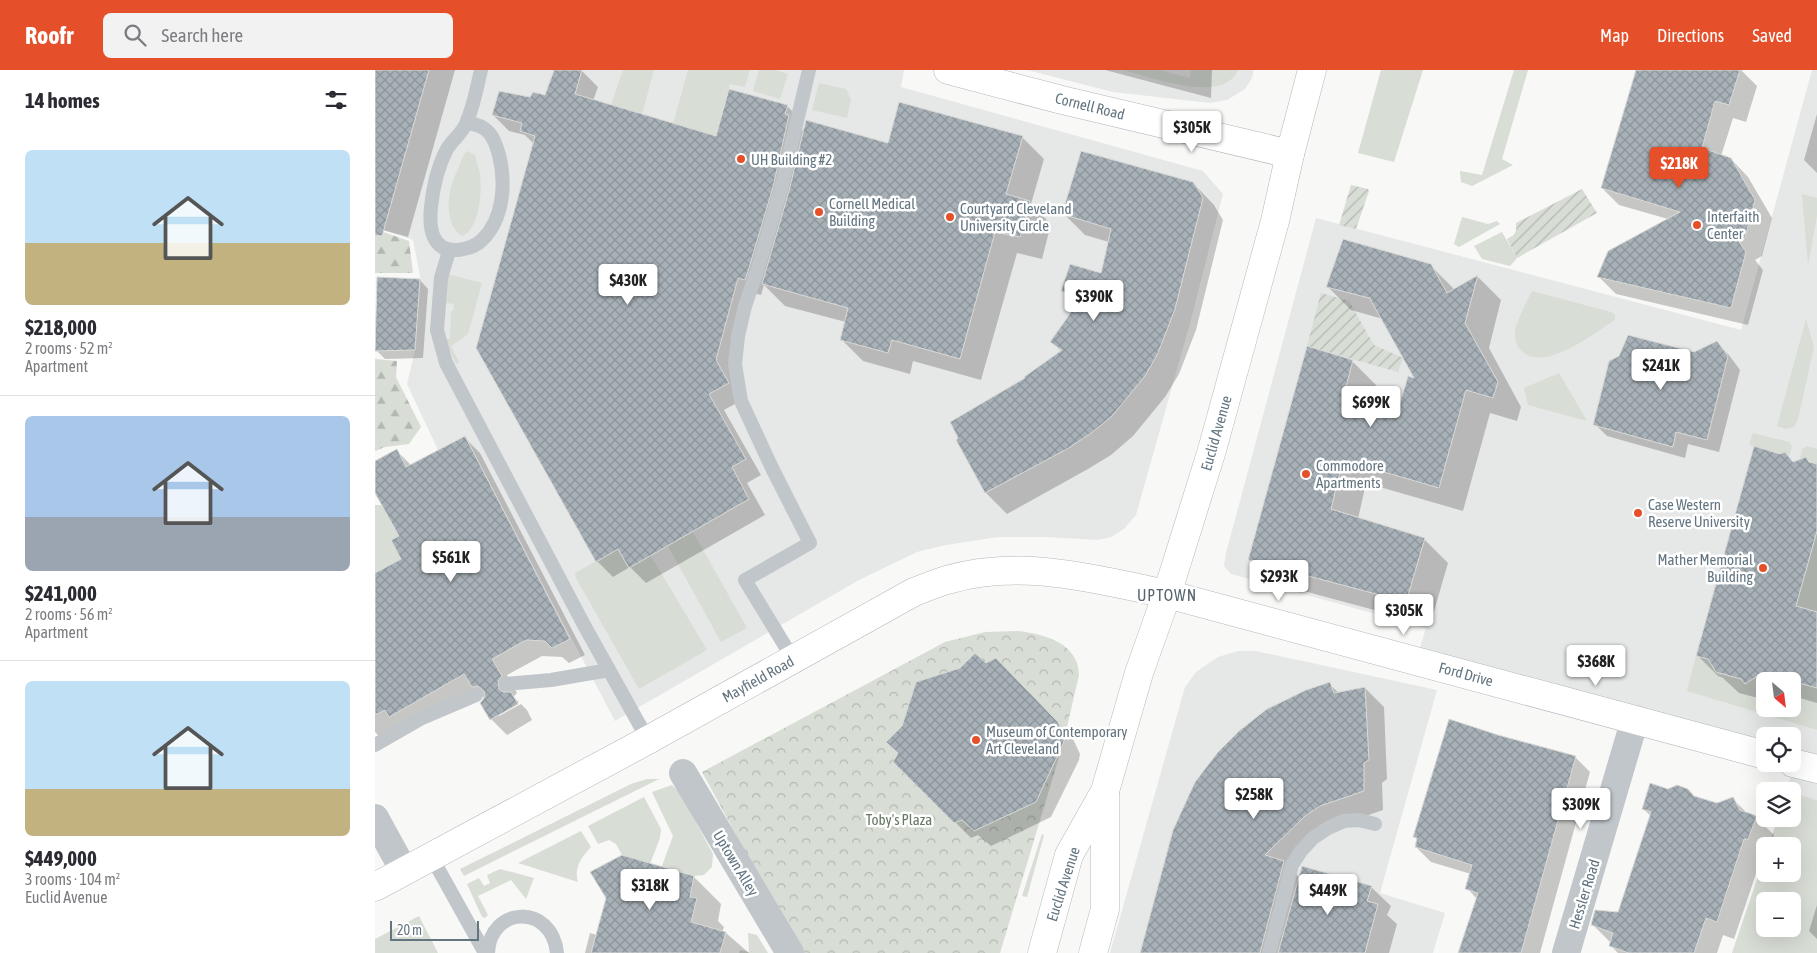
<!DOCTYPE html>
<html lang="en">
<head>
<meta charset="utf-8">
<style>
	body { margin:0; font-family:"Asap Condensed",sans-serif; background:#f2f2f3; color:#2b2b33; height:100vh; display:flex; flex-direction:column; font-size:19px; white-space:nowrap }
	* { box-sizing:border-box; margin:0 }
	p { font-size:16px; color:#7c7c81 }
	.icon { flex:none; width:28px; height:28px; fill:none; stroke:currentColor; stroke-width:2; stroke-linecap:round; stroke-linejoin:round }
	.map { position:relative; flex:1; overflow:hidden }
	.panel { display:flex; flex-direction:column; background:#fff; width:375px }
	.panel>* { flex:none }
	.needle { width:32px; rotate:152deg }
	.tools { position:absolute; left:1381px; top:602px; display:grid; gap:10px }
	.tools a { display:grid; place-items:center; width:45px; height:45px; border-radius:8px; background:#fff; box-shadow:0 5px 20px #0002; font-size:25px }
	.scale { position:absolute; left:15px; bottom:12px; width:89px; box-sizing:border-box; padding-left:5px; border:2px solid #637581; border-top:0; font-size:14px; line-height:18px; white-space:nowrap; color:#637581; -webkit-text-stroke:4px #fff; paint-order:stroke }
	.price { position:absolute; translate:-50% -42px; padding:0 11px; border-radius:5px; background:#fff; color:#222; font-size:16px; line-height:32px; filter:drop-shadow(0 1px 2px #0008) }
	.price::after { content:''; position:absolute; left:50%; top:30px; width:15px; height:11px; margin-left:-8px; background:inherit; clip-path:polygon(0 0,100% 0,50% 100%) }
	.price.on { background:#e54f29; color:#fff }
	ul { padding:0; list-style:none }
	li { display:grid; align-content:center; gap:10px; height:265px; padding:0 25px }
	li+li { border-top:1px solid #e1e1e2 }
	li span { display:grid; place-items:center; height:155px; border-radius:8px; color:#555 }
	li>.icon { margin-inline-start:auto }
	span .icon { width:90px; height:90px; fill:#fffc; stroke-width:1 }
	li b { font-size:21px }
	h2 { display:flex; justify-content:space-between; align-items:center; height:60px; padding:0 25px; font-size:21px }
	header { display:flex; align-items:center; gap:30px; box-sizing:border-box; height:70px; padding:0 25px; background:#e54f29; color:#fff }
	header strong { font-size:24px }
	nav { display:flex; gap:28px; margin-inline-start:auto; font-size:18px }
	.search { width:350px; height:45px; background:#f2f2f3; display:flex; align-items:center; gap:12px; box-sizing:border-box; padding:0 18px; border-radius:8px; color:#7c7c81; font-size:19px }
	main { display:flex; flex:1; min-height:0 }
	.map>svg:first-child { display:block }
	.built { fill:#e6e7e7; fill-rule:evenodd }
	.grass { fill:#d8ddd5; fill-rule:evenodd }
	.forest { fill:url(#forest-firs) }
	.park { fill:url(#park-crowns) }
	.garden { fill:url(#garden-furrows) }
	.shadow { fill:#0003 }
	.building { fill:url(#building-cross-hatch); stroke:#dadad8 }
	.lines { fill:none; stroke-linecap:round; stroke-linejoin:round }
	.secondary-casing { stroke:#b1b8bd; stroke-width:29 }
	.primary-casing { stroke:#b3b8bc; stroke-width:29 }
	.lane { stroke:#c1c6ca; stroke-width:14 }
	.street { stroke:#c1c6ca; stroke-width:28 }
	.secondary { stroke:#fff; stroke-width:28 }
	.primary { stroke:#fff; stroke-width:28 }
	.poi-dot { fill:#e54f29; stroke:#fff; stroke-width:2 }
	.labels { text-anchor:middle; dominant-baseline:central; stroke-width:5; stroke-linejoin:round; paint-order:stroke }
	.street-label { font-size:15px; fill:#637581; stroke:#fff }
	.poi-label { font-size:15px; fill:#637581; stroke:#fff; text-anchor:start }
	.park-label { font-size:15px; fill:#677962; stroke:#fff }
	.neighbourhood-label { font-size:16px; letter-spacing:1px; fill:#55636c; stroke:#fff }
</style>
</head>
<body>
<header>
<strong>Roofr</strong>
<div class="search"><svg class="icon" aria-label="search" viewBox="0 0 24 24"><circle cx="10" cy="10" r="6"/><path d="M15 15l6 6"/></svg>Search here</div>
<nav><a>Map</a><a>Directions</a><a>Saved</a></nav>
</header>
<main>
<section class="panel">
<h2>14 homes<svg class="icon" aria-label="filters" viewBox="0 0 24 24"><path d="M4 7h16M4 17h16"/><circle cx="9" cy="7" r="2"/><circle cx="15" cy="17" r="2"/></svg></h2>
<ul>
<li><span style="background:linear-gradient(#bfe0f5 60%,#c2b280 0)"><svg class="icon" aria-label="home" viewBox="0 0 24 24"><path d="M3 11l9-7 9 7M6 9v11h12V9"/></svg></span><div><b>$218,000</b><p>2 rooms · 52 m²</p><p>Apartment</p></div></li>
<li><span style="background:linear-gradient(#a9c7e8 65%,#9aa5b1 0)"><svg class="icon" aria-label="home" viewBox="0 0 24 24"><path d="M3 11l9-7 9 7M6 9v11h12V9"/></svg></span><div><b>$241,000</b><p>2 rooms · 56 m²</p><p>Apartment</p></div></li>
<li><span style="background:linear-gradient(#bfe0f5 70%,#c2b280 0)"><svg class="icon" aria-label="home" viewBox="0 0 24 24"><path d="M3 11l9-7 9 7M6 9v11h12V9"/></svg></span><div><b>$449,000</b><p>3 rooms · 104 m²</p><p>Euclid Avenue</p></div></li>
</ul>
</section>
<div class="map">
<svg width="1442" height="883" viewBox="0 0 1442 883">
	<defs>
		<pattern id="forest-firs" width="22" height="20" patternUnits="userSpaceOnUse" patternTransform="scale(1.25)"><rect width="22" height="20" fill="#d8ddd5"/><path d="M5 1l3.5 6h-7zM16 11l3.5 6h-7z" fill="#b3b8b2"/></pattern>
		<pattern id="park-crowns" width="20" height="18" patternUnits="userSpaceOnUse" patternTransform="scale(1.25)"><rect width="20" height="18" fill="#d8ddd5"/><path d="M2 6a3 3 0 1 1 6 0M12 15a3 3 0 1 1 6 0" fill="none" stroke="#b3b8b2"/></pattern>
		<pattern id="garden-furrows" width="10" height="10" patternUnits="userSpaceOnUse" patternTransform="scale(1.25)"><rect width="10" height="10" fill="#d8ddd5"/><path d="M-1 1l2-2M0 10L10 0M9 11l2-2" fill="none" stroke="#b3b8b2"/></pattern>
		<pattern id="building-cross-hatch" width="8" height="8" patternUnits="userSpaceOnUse" patternTransform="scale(1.25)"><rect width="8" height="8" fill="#a8b1b7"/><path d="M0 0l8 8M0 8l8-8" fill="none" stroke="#8c959a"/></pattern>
	</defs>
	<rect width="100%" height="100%" fill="#f8f8f6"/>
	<!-- built -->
	<g class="built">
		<path d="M0,0h529l-3,17 302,84 20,23 -31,122 -56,199 -12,14 -13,8 -13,3 -51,-3h-49l-52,8 -29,7 -58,28 -244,141 -150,-285 -27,14 -31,-66 8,-34 5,-74 -7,-36 -38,-13z"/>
		<path d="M652,0h227l-2,8 -7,11 -18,11 -17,3 -97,-11z"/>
		<path d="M1437,0h5v883h-85l33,-97v18h28v-28h-25l10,-27h15v-28h-6l6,-27v-28h-28v19l-349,-94 10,-33 -195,-54 -7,-8 2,-13 90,-335 425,112zM1390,611h28v28h-28zM1390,831h28v28h-28z"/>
		<path d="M863,581h18l181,39 -57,203 65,20 -12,40h-323l75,-266 11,-15 22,-15z"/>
	</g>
	<!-- grass -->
	<g class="grass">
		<path d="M248,0h31l-12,44 -31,-9z"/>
		<path d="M313,0h62l-5,17 -15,-3 -36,128 -21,-88z"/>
		<path d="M384,0h16l13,4 -8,25 -27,-8z"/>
		<path d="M748,0h37l30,8 1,-8h47c-15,35 -87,7 -115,0z"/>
		<path d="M1006,0h42l-29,92 -36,-9z"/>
		<path d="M1139,0h14l-26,89 11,6 -41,21 -11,-4 -1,-11 22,4z"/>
		<path d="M444,13l27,6 5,11 -4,18 -35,-8z"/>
		<path d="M92,81l8,4c1,7 4,13 5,19 2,17 0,55 -18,62 -16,-10 -15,-36 -10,-52 1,-5 4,-10 6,-15 3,-6 4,-12 9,-18z"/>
		<path d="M1427,124l15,4v18l-9,49z"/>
		<path d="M1087,147l26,7 9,-3 3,3 -41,23 -5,-3z"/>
		<path d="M1127,162l15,26 -7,8 -28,-7 -8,-13z"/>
		<path d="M72,204l35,9 -14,51 -17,12 8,16 -3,2 -12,-26 6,1 1,-28h2l1,-7 -8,-1z"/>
		<path d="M1157,221l79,21 4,3v5c-21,13 -70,53 -93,31 -5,-4 -7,-11 -7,-17 -1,-8 13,-35 17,-43z"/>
		<path d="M1431,249l8,28 -16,72 -4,8 -8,2 -9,-3z"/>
		<path d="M1184,303l28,48 -59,-16 -4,-17z"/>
		<path d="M1378,363l36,9 3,4 -3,10 -4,-4 -5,2 -31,-9z"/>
		<path d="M1432,376l10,3v15l-8,-2 -3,-5 -6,2 2,-10z"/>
		<path d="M0,435h7l17,31 -8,4 10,19 -26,14z"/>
		<path d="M1442,461v81l-21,-6z"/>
		<path d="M318,462l54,96 -26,14 -53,-96z"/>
		<path d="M243,479l11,19 22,-12 56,94 -68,39 -63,-111 -1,-5z"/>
		<path d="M1321,586l22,5 -3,10 3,4c11,0 19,2 28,8l5,-3 2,-9 38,10h-26v28h28v-27l24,6v42l-130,-39z"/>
		<path d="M272,709h12l-195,97 -4,-7 171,-85z"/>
		<path d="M297,715l8,8 33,61 -1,13 -8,8 -10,1 -32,-10 11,-30 -21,-44z"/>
		<path d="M1418,723l24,7v153h-85l33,-97v18h28v-28h-25l10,-27h15zM1390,831h28v28h-28z"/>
		<path d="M269,727l17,32 -1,9 -10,26 -28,-9 -6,-11 -7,-4 -11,4 -10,-18z"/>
		<path d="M206,761l10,16c-10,11 -17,20 -13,35l-60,-19z"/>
		<path d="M667,764l2,1 -17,62 -5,-1z"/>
		<path d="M125,799l34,9 -8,21 -15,-19 -33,16 10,19 -3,3 -3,-1 -15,-33 12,-6 5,8 6,-3 -3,-8z"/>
		<path d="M44,846l19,37h-63v-14z"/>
		<path d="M373,863l9,2 11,18h-29l1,-3 9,2z"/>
	</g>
	<!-- forest -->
	<g class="forest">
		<path d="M0,159l34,12 4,32h-38z"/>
		<path d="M0,289l22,2 -1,16 25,50 -12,17 -24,3 -10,4z"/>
	</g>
	<!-- park -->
	<path class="park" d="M644,561c27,4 59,12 60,44l-16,69 -63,209h-200l-98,-181 243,-130 40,-10z"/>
	<!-- garden -->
	<g class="garden">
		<path d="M976,115l17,4 1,2 -13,38 -17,-4z"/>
		<path d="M1207,119l15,24 -80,45 -10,-19c8,-4 10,-6 9,-16z"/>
		<path d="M946,223l28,8 25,44 29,13 -5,14 -91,-26z"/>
	</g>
	<!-- shadow -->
	<g class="shadow">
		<path d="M4,0h76l-47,167 -33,-9v-144z"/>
		<path d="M181,0l26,1 16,16 -5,14 123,37 71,-32 16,16 -2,7 4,3 84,12 133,-7 22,22 -13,45 20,20 -9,35 -25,-6 -36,127 -68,-19 -3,13 -47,-13 -22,-22 5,-17 -61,-16 -21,-21 -3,10 -7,-2 -23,84 13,22 -20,11 37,65 -14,8 18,32 -119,68 -16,-16 -17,10 -16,-16 -63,-417 -9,-9 -16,-4 -16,-16 38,-16 15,-2z"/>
		<path d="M730,0h107l-1,28z"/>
		<path d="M1262,0h104l16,16 -11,36 -13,-4 -12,38 10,3 17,18 24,41 -10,38 -7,4 8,10 -15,55 -132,-31 -17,-17 69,-58 -49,-14 -17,-17z"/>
		<path d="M1442,44v59l-13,-13z"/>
		<path d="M818,113l21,22 9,15 -27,110 -17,44 -14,23 -32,39 -22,19 -23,14 -81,45 -21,-21 -28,-53 68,-62 36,-26 -10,-10 25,-37 -15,-15 40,-15 7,-33 -24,-7 -21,-21z"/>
		<path d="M1055,195l25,25 23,-13 23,23 -12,48 32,59 -4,14 -27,-8 -27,98 -97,-28 -8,36 66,20 24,24 -18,62 -156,-42 -24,-24 102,-198 24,24 -5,19 28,7 18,-31 -34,-61 -32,-9 -24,-24z"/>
		<path d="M45,210l8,9 -5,69 -38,1 -9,-9z"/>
		<path d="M1342,273l12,12 11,15 -21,82 -31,-8 -3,14 -78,-22 -12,-12 99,-71z"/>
		<path d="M89,367l16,16 105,202 -16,8 -7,-6 -20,-1 -35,19 10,18 -4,4 6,5 -20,11v3l22,-12 6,6 5,10 -25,15 -16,-16 -6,-20 -8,-8 -97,46 -5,-5v-157l28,-16 -2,-22 -26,-47v-28l21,-12 15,15z"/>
		<path d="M1410,383l9,10 12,-4 5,5 6,1v238l-24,-7v-15h-28v21l-3,-3 -23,-6 -16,-15 -5,-2 -21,-21 83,-200z"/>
		<path d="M621,590l77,79 7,15 -1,6 -28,57 -60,29 -13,-11 -7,3 -16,-16z"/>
		<path d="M954,614l10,9 26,-5 19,19 3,72 -5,4 1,27 -43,15 -16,10 -34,34 10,9 71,9 20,19 -4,9 10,9 -8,29h-248z"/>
		<path d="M1122,666l79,22 14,14 -50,181h-81l18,-54 -10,-11 4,-14 -40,-12 -15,-15 2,-7 -3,-3z"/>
		<path d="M1321,728l21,6 16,-5 15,15 8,3 18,18 -5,11h-4v10h-3l-28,83 -11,-4 -6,18h-99l-7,-7v-3l-19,-19 27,-10 32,-98 -8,-7z"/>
		<path d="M319,807l27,27 -3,17 6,6 -2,5 4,1 23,20h-164l5,-20 7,2z"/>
		<path d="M1442,835v34l-8,-8z"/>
	</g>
	<!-- building -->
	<g class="building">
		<path d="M0,0h54l-47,166 -7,-1z"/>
		<path d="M179,0h28l-7,24 141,42 13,-47 59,16 -3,9 4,1 -16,72 -24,81 -4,12 -7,-2 -22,82 13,23 -20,11 37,65 -14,8 17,32 -120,69 -11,-19 -22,13 -120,-214 59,-212 -15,-5 2,-8 -30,-8 7,-24 31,6 3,-5 12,3z"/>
		<path d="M1261,0h104l-11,35 -14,-4 -13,47 29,10 24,42 -10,38 -6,4 7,10 -15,56 -134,-31 11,-26 72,-39 -79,-24z"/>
		<path d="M524,32l124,34 -17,58 24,7 -10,36 -25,-5 -35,127 -68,-19 -4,13 -48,-13 8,-32 -86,-24 27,-93 17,-71 82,23z"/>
		<path d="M706,81l112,31 6,9 4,7 -28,111 -17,44 -13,23 -33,40 -22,18 -23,15 -82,44 -29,-53 2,-2 -8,-16 75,-44 -1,-1 38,-27 -12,-8 31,-44 -20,-7 9,-27 31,9 10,-44 -49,-15z"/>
		<path d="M968,169l88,25 16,29 31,-18 -13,48 33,59 -5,16 -27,-8 -27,98 -96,-28 -12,49 94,29 -19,64 -158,-42 59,-214 46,14 -9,34 54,16 10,-34 6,2 -45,-81v1l-43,-11z"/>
		<path d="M2,207l43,2 -5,71 -40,1z"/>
		<path d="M1253,265l66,17 23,-11 11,15 -21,84 -31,-8 -3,15 -80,-22 16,-64 10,-5z"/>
		<path d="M90,366l105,203 -18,9 -7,-7 -19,-1 -34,19 10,17 -4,5 1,8 4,3h8l7,12 -28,16 -10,-17 5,-6 -1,-6 -6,-5 -6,1 -8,-13 -75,43 -4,-7 -10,5v-142l26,-14 -10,-19 8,-4 -24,-43v-32l22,-12 9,18z"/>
		<path d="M1379,376l26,8 5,-2 8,10 13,-5 3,5 8,2v67l-21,75 21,6v76l-55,-15 -17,11 -4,-5 -25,-7 -8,-13 -12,-3z"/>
		<path d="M600,583l11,10 10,-5 62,64 7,15 -2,7 -27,58 -62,29 -12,-11 -8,3 -61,-61 5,-9 -12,-11 16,-16 14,-44 44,-14z"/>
		<path d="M955,612l4,11 31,-6 4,73 -5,3v28l-44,15 -15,10 -40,39 19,6 -24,92h-120l33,-123 22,-48 23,-30 21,-21 28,-22 39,-19z"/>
		<path d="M1074,649l49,16 78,21 -55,197h-63l20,-60 -13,-4 7,-24 -57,-18 2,-9 -4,-1z"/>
		<path d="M1275,713l18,6 9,-4 11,4 6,7 23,7 16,-6 7,13 17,6 -9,23h-4l-27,83 -11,-4 -12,35h-65l-20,-7 4,-13 -22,-8 4,-15 23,2 33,-100 -9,-3z"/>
		<path d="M247,785l72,21 -4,21 7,1 -6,24 35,10 -6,21h-129l15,-55 -16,-26z"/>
		<path d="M927,796l70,20 -5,15 11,3 -13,49h-87z"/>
	</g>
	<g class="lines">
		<!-- secondary casing -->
		<g class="secondary-casing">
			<g id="secondary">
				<path d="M573,0l114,30 228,54"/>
				<path d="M792,524l598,161"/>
				<path d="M1418,693l24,6"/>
			</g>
		</g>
		<!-- primary casing -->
		<g class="primary-casing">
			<g id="primary">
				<path d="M0,817l273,-147 266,-148c11,-4 22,-9 33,-12 73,-22 148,-1 220,14"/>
				<path d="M667,883l27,-98 36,-64 34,-118 28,-79 45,-144 63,-229 15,-67 22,-84"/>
				<path d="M718,883l12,-44v-116"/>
			</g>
		</g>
		<!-- lane -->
		<g class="lane">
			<path d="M92,53c21,2 27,13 32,32 7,27 5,64 -17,85 -7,7 -15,9 -24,10 -27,2 -29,-23 -27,-43 2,-19 7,-41 16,-58 6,-10 17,-17 20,-28 7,-16 10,-34 14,-51"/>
			<path d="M74,181l-8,27 -4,52 9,33 138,262 64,115"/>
			<path d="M418,589l-48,-79 65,-37 -38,-75 -31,-67 -6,-37 3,-28 7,-30 12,-35 24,-82 28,-119"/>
			<path d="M131,614l45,-4 58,-10"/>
			<path d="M0,675l47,-27 54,-23"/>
			<path d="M56,786l54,97"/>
			<path d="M113,883c2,-47 64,-50 69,0"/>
			<path d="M894,883l23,-88 9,-14 12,-13 15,-10 16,-7 15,-1 16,4"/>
		</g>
		<!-- street -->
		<g class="street">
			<path d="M308,703l107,180"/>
			<path d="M0,748l29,53"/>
			<path d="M1191,883l69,-234"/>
		</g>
		<!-- secondary -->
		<use href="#secondary" class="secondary"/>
		<!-- primary -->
		<use href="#primary" class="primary"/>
	</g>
	<!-- markers -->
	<g class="poi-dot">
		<circle cx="366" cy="89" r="5"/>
		<circle cx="444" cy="142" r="5"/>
		<circle cx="575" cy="147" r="5"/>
		<circle cx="1322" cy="155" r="5"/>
		<circle cx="931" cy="404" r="5"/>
		<circle cx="1263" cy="443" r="5"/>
		<circle cx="1388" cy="498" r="5"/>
		<circle cx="601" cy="670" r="5"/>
	</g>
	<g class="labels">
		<!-- street labels -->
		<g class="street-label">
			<text transform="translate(715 36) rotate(14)">Cornell Road</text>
			<text transform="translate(841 363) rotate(-74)">Euclid Avenue</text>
			<text transform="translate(1091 604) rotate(15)">Ford Drive</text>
			<text transform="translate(383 609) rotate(-29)">Mayfield Road</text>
			<text transform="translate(361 793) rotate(59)">Uptown Alley</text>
			<text transform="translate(688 814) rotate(-72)">Euclid Avenue</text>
			<text transform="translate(1209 824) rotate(-73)">Hessler Road</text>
		</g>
		<!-- poi labels -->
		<g class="poi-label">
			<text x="376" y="89">UH Building #2</text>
			<text x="454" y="133">Cornell Medical<tspan x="454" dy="17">Building</tspan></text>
			<text x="585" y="138">Courtyard Cleveland<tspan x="585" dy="17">University Circle</tspan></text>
			<text x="1332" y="146">Interfaith<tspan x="1332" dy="17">Center</tspan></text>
			<text x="941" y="395">Commodore<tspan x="941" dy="17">Apartments</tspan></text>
			<text x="1273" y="434">Case Western<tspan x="1273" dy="17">Reserve University</tspan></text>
			<text x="1378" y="489" text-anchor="end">Mather Memorial<tspan x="1378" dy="17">Building</tspan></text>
			<text x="611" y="661">Museum of Contemporary<tspan x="611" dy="17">Art Cleveland</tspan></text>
		</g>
		<!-- park labels -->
		<g class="park-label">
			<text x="524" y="749">Toby's Plaza</text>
		</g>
		<!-- neighbourhood labels -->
		<g class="neighbourhood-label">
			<text x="792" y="525">UPTOWN</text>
		</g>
	</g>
</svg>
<div class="tools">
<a><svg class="needle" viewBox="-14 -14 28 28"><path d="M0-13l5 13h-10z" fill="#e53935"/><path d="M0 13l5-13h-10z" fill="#7c7c81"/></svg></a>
<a><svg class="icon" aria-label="locate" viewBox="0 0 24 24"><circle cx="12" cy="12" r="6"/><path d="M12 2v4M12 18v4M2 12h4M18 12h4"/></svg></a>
<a><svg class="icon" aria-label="layers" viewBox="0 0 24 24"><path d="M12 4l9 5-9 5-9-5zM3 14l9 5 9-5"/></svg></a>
<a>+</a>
<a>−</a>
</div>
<div class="scale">20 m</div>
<b class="price" style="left:817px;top:83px">$305K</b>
<b class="price on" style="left:1304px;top:119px">$218K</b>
<b class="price" style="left:253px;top:236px">$430K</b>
<b class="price" style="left:719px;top:252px">$390K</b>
<b class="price" style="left:1286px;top:321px">$241K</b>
<b class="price" style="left:996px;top:358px">$699K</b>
<b class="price" style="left:76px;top:513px">$561K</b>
<b class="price" style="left:904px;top:532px">$293K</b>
<b class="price" style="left:1029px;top:566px">$305K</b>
<b class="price" style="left:1221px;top:617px">$368K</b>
<b class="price" style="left:879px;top:750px">$258K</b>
<b class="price" style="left:1206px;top:760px">$309K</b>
<b class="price" style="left:275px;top:841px">$318K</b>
<b class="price" style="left:953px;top:846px">$449K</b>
</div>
</main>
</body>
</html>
